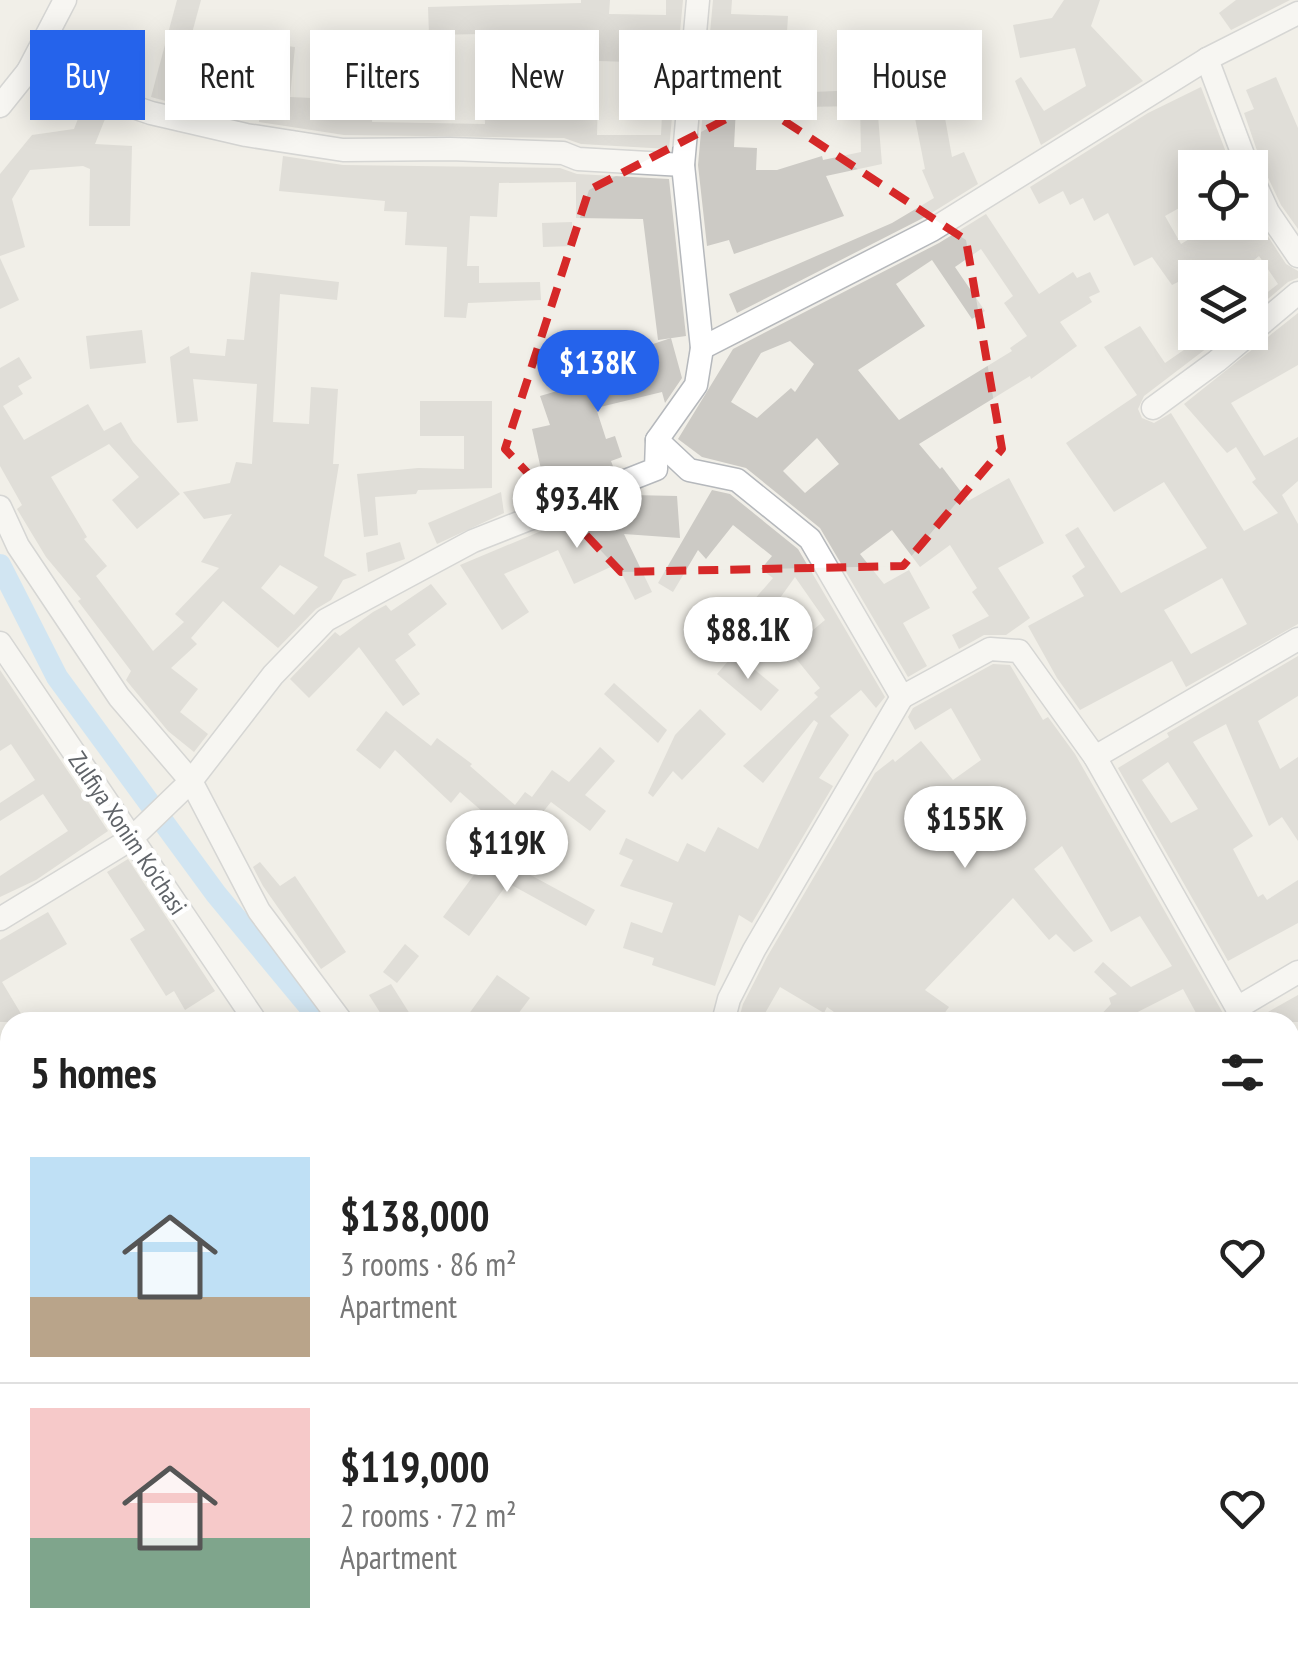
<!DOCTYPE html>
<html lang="en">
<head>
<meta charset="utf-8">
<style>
	body { margin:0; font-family:"PT Sans Narrow",sans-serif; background:#f2f2f2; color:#222; height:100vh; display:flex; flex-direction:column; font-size:38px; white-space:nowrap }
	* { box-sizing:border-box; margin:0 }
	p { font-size:32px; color:#767676 }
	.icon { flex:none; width:55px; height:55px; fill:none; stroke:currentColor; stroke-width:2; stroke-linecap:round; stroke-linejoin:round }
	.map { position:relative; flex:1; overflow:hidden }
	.side { position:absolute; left:0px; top:1012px; width:1300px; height:642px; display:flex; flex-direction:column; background:#fff; border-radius:30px 30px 0 0; box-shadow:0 5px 25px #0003 }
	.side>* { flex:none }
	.guide { position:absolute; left:30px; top:30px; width:1240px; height:90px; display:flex; gap:20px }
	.tools { position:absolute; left:1178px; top:150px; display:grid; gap:20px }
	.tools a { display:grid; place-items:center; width:90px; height:90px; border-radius:0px; background:#fff; box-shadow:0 5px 25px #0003; font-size:50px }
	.price { position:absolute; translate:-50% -85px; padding:0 22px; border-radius:35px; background:#fff; color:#222; font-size:32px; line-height:65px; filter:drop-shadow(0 2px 5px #0008) }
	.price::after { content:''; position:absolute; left:50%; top:60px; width:30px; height:22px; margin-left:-15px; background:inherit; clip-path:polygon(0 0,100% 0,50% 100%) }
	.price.on { background:#2563eb; color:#fff }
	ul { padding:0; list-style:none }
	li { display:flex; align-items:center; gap:30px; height:250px; padding:0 30px }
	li+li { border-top:2px solid #e0e0e0 }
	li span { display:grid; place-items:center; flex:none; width:280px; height:200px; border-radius:0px; color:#555 }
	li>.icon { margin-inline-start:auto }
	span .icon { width:120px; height:120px; fill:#fffc; stroke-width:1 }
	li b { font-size:42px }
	h2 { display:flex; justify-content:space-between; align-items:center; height:120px; padding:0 30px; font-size:42px }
	.pill { padding:0 35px; border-radius:0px; background:#fff; box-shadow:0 5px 25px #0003; font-size:35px; line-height:90px }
	.pill.on { background:#2563eb; color:#fff }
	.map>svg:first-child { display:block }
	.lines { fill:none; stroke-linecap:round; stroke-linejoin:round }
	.canal { stroke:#aadaff; stroke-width:22 }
	.building { fill:#cccac5; fill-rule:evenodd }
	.street-casing { stroke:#b5b8bc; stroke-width:25 }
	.street { stroke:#fff; stroke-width:22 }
	.marked { fill:none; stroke:#d62828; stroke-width:8; stroke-dasharray:20 12; stroke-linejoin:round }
	.labels { text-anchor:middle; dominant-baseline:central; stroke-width:9; stroke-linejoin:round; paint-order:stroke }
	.street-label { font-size:25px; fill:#5f6368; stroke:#fff }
</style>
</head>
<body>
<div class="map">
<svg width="1298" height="1654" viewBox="0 0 1298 1654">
	<rect width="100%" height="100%" fill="#f1efe8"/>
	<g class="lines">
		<!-- canal -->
		<g class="canal">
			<path d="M0,565l57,112 159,217 106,128"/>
			<path d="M703,1645l7,9"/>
		</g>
	</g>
	<!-- building -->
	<g class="building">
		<path d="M177,0h24l-28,103 -22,-6z"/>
		<path d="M581,0h29l-1,14 57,1v-15h17l-14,149 -88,-5 -17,-6 -220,-3 -85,-13 9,-78 27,3 -5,50 43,2 2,-49 40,3 -3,69 113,2 -2,-90 -54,1 -1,-28 153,-4zM579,30v71l-63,1 -2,-70zM630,53l35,2 -4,80h-64l2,-74 31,1z"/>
		<path d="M713,0h19l-1,14 57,2 -2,32 -43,-4 -3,44 73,4 46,-2v-8l80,-3 -4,-39 31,-3 9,77 -30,4 7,39 12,-5 14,32 -53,33 -188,96 -8,-19 163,-71 42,-25 -12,-28 3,-1 -13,-66 -35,1 5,60 -56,12 18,40 -110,38 -5,-14 -22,6 -9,-81zM860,106l1,46 -38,8 -1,-4 -45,14h-21l1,-22 -23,-1 2,-40 67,4v-4z"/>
		<path d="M1064,0h36l-9,26 52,55 -102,64 -26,-64 6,-4 23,34 42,-25 -11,-38 -55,10 -7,-33 39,-7z"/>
		<path d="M1236,0h54l-59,30 -12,-17z"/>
		<path d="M1276,77l22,51v101l-17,-24 -19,-40 -18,-52 10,-4 -8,-19z"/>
		<path d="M1201,87l31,81h-37v23l-17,9 3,7 -16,9 16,28 37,-22h32v-13l36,55 12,7v7l-10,4 -38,32v-8l28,-22 -19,-28 -27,22h-37l-3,6 -6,-6 -14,7 -20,-28 -18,9 -26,-53 -14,8 -11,-23 -13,7 -7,-14 -24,13 -9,-17 118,-74z"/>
		<path d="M83,106l24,8 -12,30 37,2 -2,80h-41l1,-57 -7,-3 -53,4 -18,29 13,48 -25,9v-82l32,-39 42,-6z"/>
		<path d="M283,156l60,9 217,3 17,6 92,5 17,157 -28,4 -15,-121 -67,-1v-36l-77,1 -2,34 -27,-1 -3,50h12v17l61,-1 1,18 -73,3 -2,15 -22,-1 3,-70 -42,-2 2,-33 -23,-1 1,-10 -106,-10z"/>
		<path d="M986,214l53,80 34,-22 4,6 13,-6 10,20 -11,5 3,5 -32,20 17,24 -46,33 -1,-3 -111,68 21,25 2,-2 26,34 41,-23 35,65 -46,25 32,50 -24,17h-22l-25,14 -7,-14 37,-19 -17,-24 5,-4 -27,-43 -30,22 -28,-37 -32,24 24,30 25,-14 21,38 -27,15 24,43 -19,11 -88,-149 -74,-60 -44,-11 -24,-18 55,-90 206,-106zM981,249l32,47 -9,7 23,33 -17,12 2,3 -113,69 -41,-50 67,-44 -29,-42 36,-24 40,59 13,-8 -30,-44zM790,341l24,23 -19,28 -4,-4 -34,30 -26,-16 30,-49zM817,438l22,26 -34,29 -22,-22z"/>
		<path d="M572,222l1,24 -30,1 -1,-24z"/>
		<path d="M0,258l19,42 -19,9z"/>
		<path d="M251,272l88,10 -2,18 -57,-6 -7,128 36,2 2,-37 27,2 -5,75h6l-15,92 33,19 -14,5 -12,20 -15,9 -38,39 -55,-47 -32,37 6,6 -26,24 27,21 -18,23 28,22 -14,18 -26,-21 -42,-51 5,-9 -53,-70 3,-2 -35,-42 -29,-48 5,-4 -22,-39v-98l19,-11 13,21 -14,8 5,8 -20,12 21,34 64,-36 16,27 17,-9 12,20 47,52 -43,35 -25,-29 27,-23 -30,-33 -58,33 36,60 -3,2 23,27 -11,10 57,75 31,-29 -9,-8 44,-46 -18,-6 31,-48 -28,5 -21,-27 47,-9 6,-21 16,2 5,-80 -64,-5 5,42 -21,2 -7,-66 19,-11 1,7 35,3 2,-17 17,1zM280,565l38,22 -24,28 -33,-27z"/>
		<path d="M1298,313v52l-67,38 33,53 34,-19v44l-16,14 16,29v100l-112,63 -14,-26 -92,49 -23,-32 -29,-52 56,-30 -12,-20 13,-9 -20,-32 13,-8 43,66 86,-45 -43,-66 -50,30 -48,-69 71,-48 -33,-48 36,-21 25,37 29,-20 -7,-11h41l-84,64 -6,13 4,9 12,5 17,-10 73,118 34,-18 -26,-31 4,-3 -20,-32 -9,6 -43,-49zM1222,578l25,46 -56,30 -27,-44z"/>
		<path d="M142,330l4,33 -56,6 -4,-33z"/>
		<path d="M671,338l11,40 -17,25 -3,-11 -66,16 10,31 9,-3 7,21 -11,4 3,8 -67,27 -15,-67 18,-4 -10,-29 55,-16 -3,-13 57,-14 -2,-7z"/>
		<path d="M420,401h72v87l-74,2 -2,4 -41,3 3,38 -14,2 -7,-63 61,-6 46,1v-33h-44z"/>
		<path d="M712,490l18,4 68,55 87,148 -9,11 -15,-18 -31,26 19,19 -30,43 14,8 -81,137 -13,-8 -24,71 -63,-21 2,-7 -31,-10 8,-26 31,11 11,-30 -53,-17 13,-26 -14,-6 7,-16 52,24 9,-19 18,9 13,-25 40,22 60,-126 -4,-3 -51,63 -20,-17 75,-69 -4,-4 6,-5 -31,-38 36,-30 -30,-43 -25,35 -17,-11 20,-23 -12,-9 11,-13 -39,-31 -27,34 -8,-9 -25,42 -15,-9z"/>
		<path d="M501,492l3,21 -67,31 -9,-21z"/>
		<path d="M632,495l45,1 3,42 -56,-4 28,58 -17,8 -18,-36 -43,20 -16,-34 -54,24 25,38 -27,18 -42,-65 117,-49 1,3z"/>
		<path d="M400,542l5,17 -37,13 -2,-19z"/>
		<path d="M431,584l16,20 -39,30 8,11 -21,15 25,34 -17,12 -44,-59 -50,51 -19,-19 45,-47 5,4 33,-24 13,-7 5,6z"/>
		<path d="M735,653l44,37 -18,21 -44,-37z"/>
		<path d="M1298,656v40l-40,25 22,48 18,-12v84l-16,-24 -13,9 -43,-102 -33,18 60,94 -20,13 25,48 5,-3 4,6 31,-20v43l-70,38 -110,-193 51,-31 -2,-4zM1168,762l30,47 -27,14 -29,-43z"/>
		<path d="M993,664l17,1 33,55 5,-3 27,37 153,268h-27l-18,-33 -65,33h-24l17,-18 -2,-6 8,-4 -23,-22 9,-10 28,25 41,-21 -32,-50 -29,16 -49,-86 -28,23 59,72 -19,11 -18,-18 -7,6 -36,-42 -88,92 24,17 -11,15h-90l-21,-15 -3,6 -44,-26 -20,35h-22l5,-18 24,-47 108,-184 18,-14 2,3 26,-21 32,39 28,-20 -30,-52 -36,22 -7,-13 5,-9z"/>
		<path d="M0,670l108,161 -72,49 -36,17v-21l68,-45 -25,-37 -43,27v-18l35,-23 -24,-36 -11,7z"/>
		<path d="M614,683l53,47 -9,13 -54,-49z"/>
		<path d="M700,709l26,25 -44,46 -9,-9 -20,26 -5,-4 27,-58z"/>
		<path d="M386,711l45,35 6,-8 35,26 -2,2 45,39 10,-13 7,5 20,-27 17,12 31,-35 15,14 -30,34 21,16 -16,20 -39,-29 -40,49 -6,-1 -2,5 -18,-14 13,-16 -38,-33 -9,11 -56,-53 -15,19 -24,-19z"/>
		<path d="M490,853l105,57 -9,16 -78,-43 -39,53 -26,-19z"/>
		<path d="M128,859l87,132 -30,19 -11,-19 -8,5 -36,-57 15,-9 -38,-58z"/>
		<path d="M260,862l20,24 15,-10 51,76 -25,17 -58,-83 -10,-19z"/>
		<path d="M48,912l19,32 -65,38 24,40h-26v-82z"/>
		<path d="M405,944l14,12 -22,27 -14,-11z"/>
		<path d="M497,975l33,23 -18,24h-49z"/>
		<path d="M391,984l24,38h-29l-17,-27z"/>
		<path d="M1298,995v27h-38l-1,-5z"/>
	</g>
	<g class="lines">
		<!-- street casing -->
		<g class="street-casing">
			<g id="street">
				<path d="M1207,59l41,109"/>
				<path d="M0,106l28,-35 37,-71"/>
				<path d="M683,165l15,-165"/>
				<path d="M1250,173l18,39 30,44"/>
				<path d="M702,348l230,-118 275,-171 91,-46"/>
				<path d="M1153,408l64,-47 81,-68"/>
				<path d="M657,440l32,30 48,10 73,59 92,158 -148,253 -25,49 -6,23"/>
				<path d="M0,507l18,39 101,151 72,84 68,130 83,111"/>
				<path d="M0,643l256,379"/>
				<path d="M902,697l88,-48 29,2 76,106 150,265"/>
				<path d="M1095,757l203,-118"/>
				<path d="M0,919l131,-80 60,-58 82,-106 53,-55 147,-79 183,-72 1,-29 39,-55 6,-37 -19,-183 -105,-6 -15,-6 -113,-4 -107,1 -97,-15 -95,-22 -123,-42"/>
				<path d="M1237,1008l61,-36"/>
				<path d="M1290,1103l8,15"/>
				<path d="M0,1170l10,-7"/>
				<path d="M1290,1357l8,-12"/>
				<path d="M0,1432l10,-6"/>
				<path d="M1290,1597l8,6"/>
				<path d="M628,1645l7,9"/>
				<path d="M871,1652l5,-7"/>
				<path d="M58,1654l14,-9"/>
				<path d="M474,1654l15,-9"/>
				<path d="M1180,1654l5,-9"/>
			</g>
		</g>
		<!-- street -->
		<use href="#street" class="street"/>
	</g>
	<!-- marked area -->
	<path d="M0 0H1298V1654H0ZM757,103l209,137 36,209 -99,117 -282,6 -116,-123 84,-259z" fill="#f1efe8" fill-opacity=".55" fill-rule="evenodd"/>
	<path class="marked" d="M757,103l209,137 36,209 -99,117 -282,6 -116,-123 84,-259z"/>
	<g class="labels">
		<!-- street labels -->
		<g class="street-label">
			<text transform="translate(128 833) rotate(56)">Zulfiya Xonim Ko'chasi</text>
		</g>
	</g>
</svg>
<div class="tools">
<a><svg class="icon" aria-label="locate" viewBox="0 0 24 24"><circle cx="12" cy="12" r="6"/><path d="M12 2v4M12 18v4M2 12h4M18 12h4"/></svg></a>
<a><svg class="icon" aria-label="layers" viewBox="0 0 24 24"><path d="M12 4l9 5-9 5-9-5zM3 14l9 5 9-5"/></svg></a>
</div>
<b class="price on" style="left:598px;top:415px">$138K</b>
<b class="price" style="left:577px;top:551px">$93.4K</b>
<b class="price" style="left:748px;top:682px">$88.1K</b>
<b class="price" style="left:965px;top:871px">$155K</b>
<b class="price" style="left:507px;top:895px">$119K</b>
<div class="guide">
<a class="pill on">Buy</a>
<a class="pill">Rent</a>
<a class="pill">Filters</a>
<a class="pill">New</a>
<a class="pill">Apartment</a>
<a class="pill">House</a>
</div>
<section class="side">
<h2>5 homes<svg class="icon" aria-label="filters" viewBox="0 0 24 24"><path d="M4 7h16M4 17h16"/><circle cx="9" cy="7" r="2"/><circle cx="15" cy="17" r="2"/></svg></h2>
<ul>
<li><span style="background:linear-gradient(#bfe0f5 70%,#b9a48a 0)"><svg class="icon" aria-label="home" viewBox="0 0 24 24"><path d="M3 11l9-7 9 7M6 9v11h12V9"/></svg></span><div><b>$138,000</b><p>3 rooms · 86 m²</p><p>Apartment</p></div><svg class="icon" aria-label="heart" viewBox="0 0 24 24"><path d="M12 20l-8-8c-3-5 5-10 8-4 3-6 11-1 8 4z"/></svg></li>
<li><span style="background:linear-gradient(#f6c9c9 65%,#7fa58c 0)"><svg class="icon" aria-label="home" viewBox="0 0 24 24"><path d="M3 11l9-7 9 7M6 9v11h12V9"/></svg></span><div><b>$119,000</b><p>2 rooms · 72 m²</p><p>Apartment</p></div><svg class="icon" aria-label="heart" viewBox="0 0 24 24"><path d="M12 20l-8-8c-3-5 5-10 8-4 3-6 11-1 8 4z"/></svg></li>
</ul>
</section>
</div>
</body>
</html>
